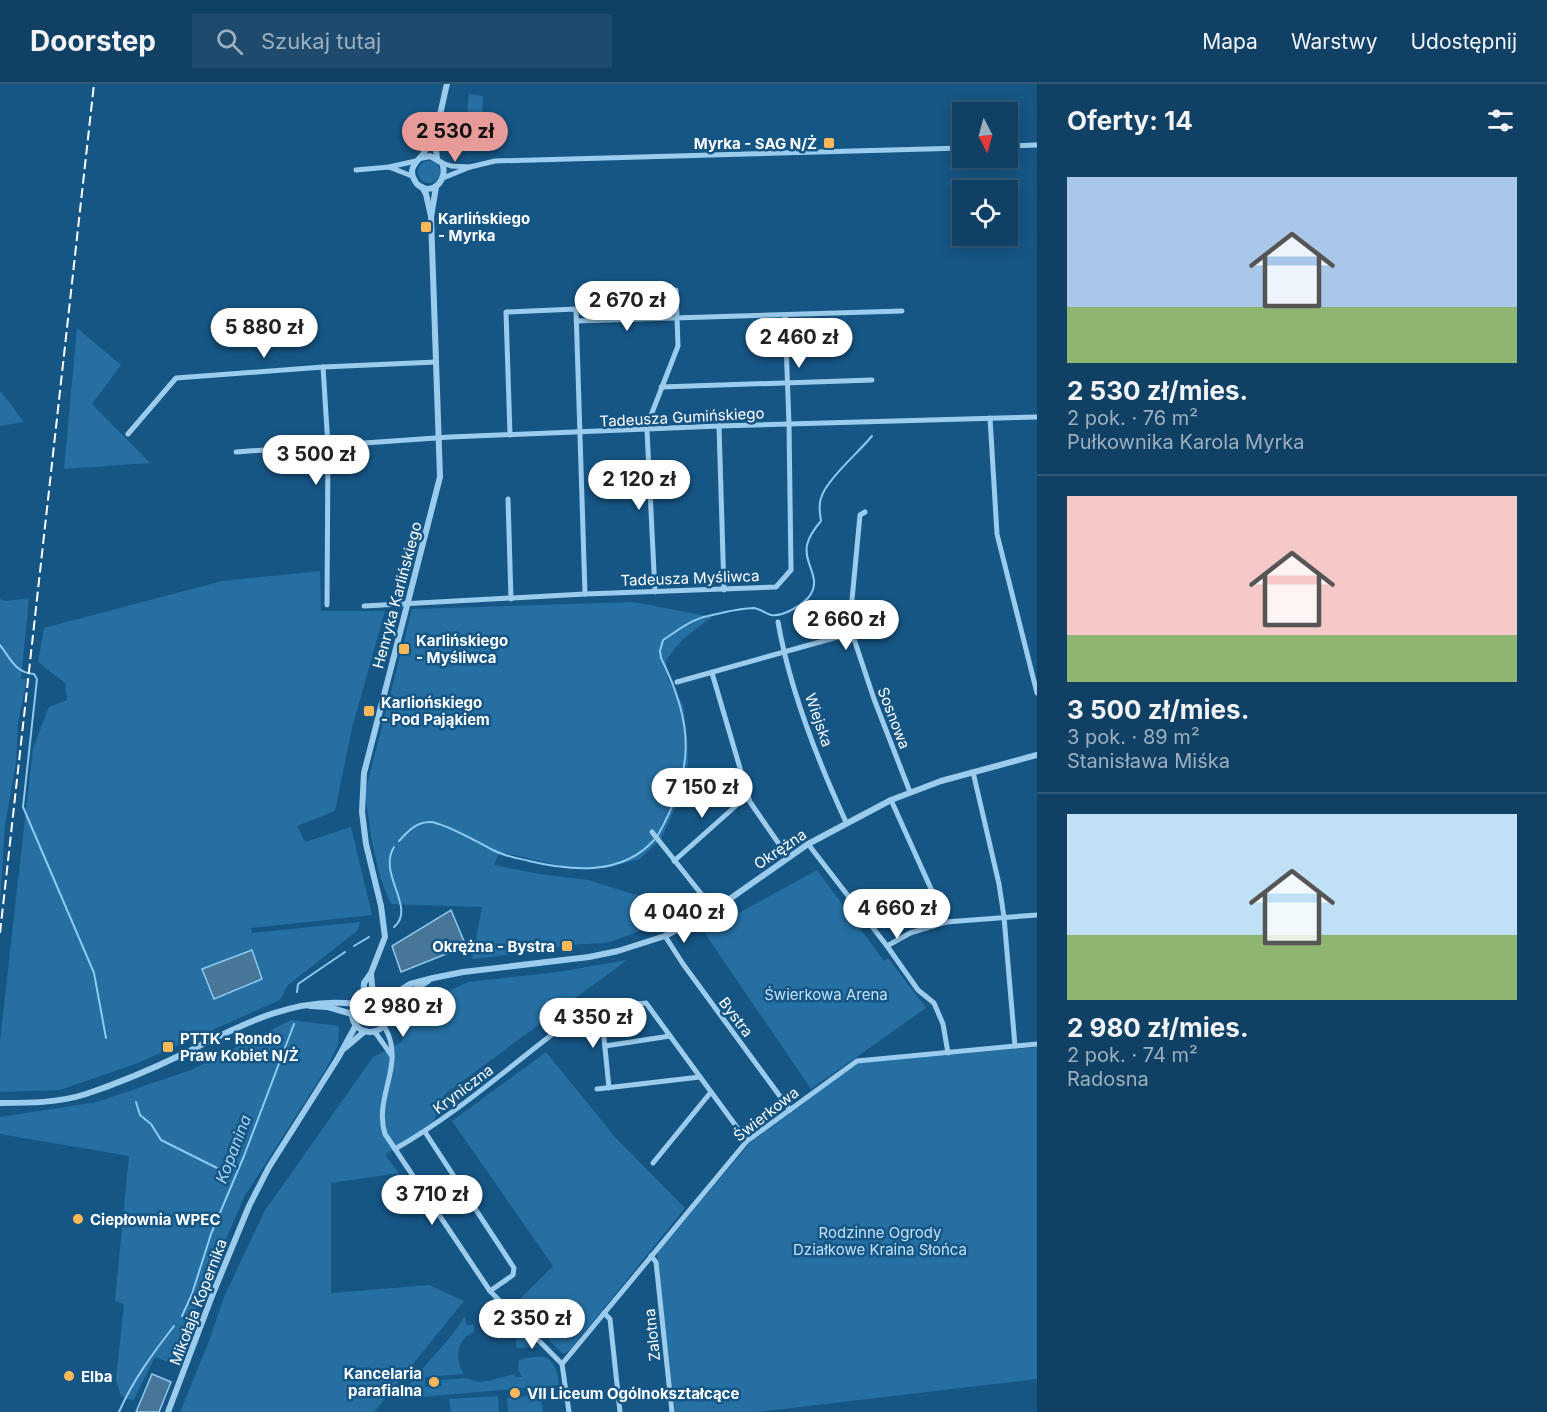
<!DOCTYPE html>
<html lang="pl">
<head>
<meta charset="utf-8">
<style>
	body { margin:0; font-family:Inter,sans-serif; background:#1e4b6d; color:#f1f3f6; height:100vh; display:flex; flex-direction:column; font-size:22px; white-space:nowrap }
	* { box-sizing:border-box; margin:0 }
	p { font-size:20px; color:#9cafbf }
	.icon { flex:none; width:33px; height:33px; fill:none; stroke:currentColor; stroke-width:2; stroke-linecap:round; stroke-linejoin:round }
	.map { position:relative; flex:1; overflow:hidden }
	.sheet { display:flex; flex-direction:column; background:#104064; width:510px }
	.sheet>* { flex:none }
	.needle { width:39px; rotate:174deg }
	.tools { position:absolute; left:952px; top:18px; display:grid; gap:12px }
	.tools a { display:grid; place-items:center; width:66px; height:66px; border-radius:0px; background:#104064; box-shadow:0 3px 15px #0003,0 0 0 2px #305978; font-size:30px }
	.price { position:absolute; translate:-50% -51px; padding:0 14px; border-radius:21px; background:#fff; color:#222; font-size:20px; line-height:39px; filter:drop-shadow(0 2px 3px #0008) }
	.price::after { content:''; position:absolute; left:50%; top:36px; width:18px; height:14px; margin-left:-9px; background:inherit; clip-path:polygon(0 0,100% 0,50% 100%) }
	.price.on { background:#e69b98; color:#111 }
	ul { padding:0; list-style:none }
	li { display:grid; align-content:center; gap:12px; height:318px; padding:0 30px }
	li+li { border-top:2px solid #305978 }
	li span { display:grid; place-items:center; height:186px; border-radius:0px; color:#555 }
	li>.icon { margin-inline-start:auto }
	span .icon { width:108px; height:108px; fill:#fffc; stroke-width:1 }
	li b { font-size:26px }
	h2 { display:flex; justify-content:space-between; align-items:center; height:72px; padding:0 30px; font-size:26px }
	header { display:flex; align-items:center; gap:36px; box-sizing:border-box; height:84px; padding:0 30px; background:#104064; border-bottom:2px solid #305978 }
	header strong { font-size:28px }
	nav { display:flex; gap:33px; margin-inline-start:auto; font-size:21px }
	.search { width:420px; height:54px; background:#1e4b6d; display:flex; align-items:center; gap:15px; box-sizing:border-box; padding:0 21px; border-radius:0px; color:#9cafbf; font-size:22px }
	main { display:flex; flex:1; min-height:0 }
	.map>svg:first-child { display:block }
	.green { fill:#256fa3 }
	.water { fill:#477699; stroke:#8dc9f0; stroke-width:1.5 }
	.lines { fill:none; stroke-linecap:round; stroke-linejoin:round }
	.stream { stroke:#8dc9f0; stroke-width:2 }
	.minor { stroke:#9bcced; stroke-width:5 }
	.tertiary { stroke:#9bcced; stroke-width:6 }
	.rail { stroke:#fff; stroke-width:2; stroke-dasharray:10 4.5; stroke-linecap:butt }
	.poi-dot { fill:#ffb858; stroke:#165685; stroke-width:2 }
	.labels { text-anchor:middle; dominant-baseline:central; stroke-width:5; stroke-linejoin:round; paint-order:stroke }
	.poi-label { font-size:15px; font-weight:bold; fill:#fff; stroke:#165685; text-anchor:start }
	.street-label { font-size:15px; fill:#fff; stroke:#165685 }
	.park-label { font-size:15px; fill:#c1e2fa; stroke:#165685 }
	.water-label { font-size:16px; font-style:italic; fill:#a7d5f5; stroke:#165685 }
</style>
</head>
<body>
<header>
<strong>Doorstep</strong>
<div class="search"><svg class="icon" aria-label="search" viewBox="0 0 24 24"><circle cx="10" cy="10" r="6"/><path d="M15 15l6 6"/></svg>Szukaj tutaj</div>
<nav><a>Mapa</a><a>Warstwy</a><a>Udostępnij</a></nav>
</header>
<main>
<div class="map">
<svg width="1037" height="1328" viewBox="0 0 1037 1328">
	<rect width="100%" height="100%" fill="#165685"/>
	<!-- green -->
	<g class="green">
		<path d="M469,10l14,2 -1,29c-17,-6 -15,-16 -13,-31z"/>
		<circle cx="429" cy="88" r="11"/>
		<path d="M77,244l44,37 -29,39 58,59 -86,6z"/>
		<path d="M0,307l2,2 22,29 -24,4z"/>
		<path d="M320,487l1,40h64l-33,117 -17,83 -38,15 8,16 46,-15 21,88 -121,13 1,5 108,-11 -3,9 -69,54 -8,15 -142,63 -78,27 -60,2v-51l33,-293 16,-41 18,-7 -2,-17 -27,-21 6,-34 178,-47z"/>
		<path d="M29,514l-8,81h6l-9,43 -2,40 -11,64 -5,77v-304l6,2z"/>
		<path d="M633,518l79,15 -29,22 -17,21 2,19 15,26 4,29 1,30 -7,31 -20,44 -21,20 -30,8 -22,2 -21,-2 -67,-15 -6,13 45,9 49,6 45,14 65,7 1,5 -40,18 -52,19 -42,2 -18,5 -75,9 10,-52 -91,-3 -11,-27 -8,-35 -7,-49 47,-184z"/>
		<path d="M817,786l67,91 4,-3 38,50 -115,81 -107,-157z"/>
		<path d="M627,876l-182,134 -11,27 -49,34 14,18 -68,10v110l98,-8 35,16 -90,111h-194l29,-71 15,-44 40,-85 109,-155 29,-15 8,-21 14,-18 44,-21 90,-10z"/>
		<circle cx="370" cy="930" r="12"/>
		<path d="M291,936l48,6 -1,19 -12,24 -82,128 -50,117 -18,51 -21,-8 -22,44 -12,-5 -5,-16 8,-76 -9,-3 14,-145 -129,-22v-17l97,-15 94,-32z"/>
		<path d="M1037,963v332l-279,33h-83l-18,-159 94,-111 107,-79z"/>
		<path d="M546,968l69,85 70,71 -115,142 -7,4 -49,-49 39,-39 -101,-145z"/>
		<path d="M465,1232l1,9h8v7c-17,6 -20,27 -10,42l-39,3v10l17,-1 -1,-6 25,-2 13,4 9,-1 27,-7v3h7l-4,-7 1,-10c7,-2 18,-4 25,-3 10,2 16,20 14,28l-159,14c19,-30 48,-53 66,-83z"/>
		<path d="M523,1249l14,13v1l-20,1c-3,-8 0,-11 6,-15z"/>
		<path d="M541,1311l2,17h-35l-1,-14z"/>
		<path d="M498,1312l1,16h-48l-2,-13z"/>
	</g>
	<!-- water -->
	<g class="water">
		<path d="M451,826l15,36 -65,26 -9,-26z"/>
		<path d="M252,866l10,29 -48,20 -12,-30z"/>
		<path d="M152,1290l19,8 -12,30h-23z"/>
	</g>
	<g class="lines">
		<!-- stream -->
		<g class="stream">
			<path d="M0,561c11,14 15,28 34,29l3,5 -14,128 71,166 12,65"/>
			<path d="M658,751c37,-66 36,-111 3,-177l-1,-7 3,-11c14,-9 29,-21 45,-24 13,-3 32,-8 46,-8 6,1 11,5 17,7 12,2 29,-9 37,-17 16,-19 -5,-33 -1,-53 2,-9 8,-17 14,-24 -1,-8 -3,-15 0,-23 5,-18 38,-46 51,-62"/>
			<path d="M399,757c8,-9 17,-19 31,-19 13,0 49,21 63,28 11,6 24,8 36,11 42,10 93,15 125,-21"/>
			<path d="M394,843c23,-19 -17,-53 0,-80"/>
			<path d="M354,862l15,-9"/>
			<path d="M297,908l1,-8 47,-32"/>
			<path d="M136,1018l4,13 11,9 10,16 60,30"/>
			<path d="M182,1232l10,-22 19,-60 33,-78 50,-132"/>
			<path d="M119,1328c14,-32 34,-59 55,-86"/>
		</g>
		<!-- minor -->
		<g class="minor">
			<path d="M1008,62l29,-1"/>
			<path d="M442,79l9,3 19,1"/>
			<path d="M389,83l23,9"/>
			<path d="M356,86l33,-3 27,-6"/>
			<path d="M443,94l27,-11 25,-6 468,-13"/>
			<path d="M576,237l326,-10"/>
			<path d="M323,283l5,79 -1,159"/>
			<path d="M661,303l211,-7"/>
			<path d="M990,334l7,116 40,159"/>
			<path d="M719,342l5,164"/>
			<path d="M128,350l48,-56 147,-11 113,-5"/>
			<path d="M510,351l-4,-123 70,-3 9,285"/>
			<path d="M236,368l214,-15 269,-11 318,-9"/>
			<path d="M508,415l3,100"/>
			<path d="M865,428l-5,3 -8,85v33l22,66 36,93"/>
			<path d="M655,508l-8,-162 1,-7 30,-77 -2,-56"/>
			<path d="M364,522l221,-12 191,-7 15,-17 -2,-146 -4,-108"/>
			<path d="M778,538c12,69 39,137 68,200"/>
			<path d="M712,589l38,129 38,55"/>
			<path d="M677,598l175,-49"/>
			<path d="M973,688l26,112 5,33 11,129"/>
			<path d="M891,716l55,122"/>
			<path d="M652,748l62,78"/>
			<path d="M808,760l79,102 31,44 16,13 9,21 5,29"/>
			<path d="M674,777l74,-66"/>
			<path d="M665,852l18,28 107,146"/>
			<path d="M887,862l23,-13 36,-11 91,-7"/>
			<path d="M601,924l8,80"/>
			<path d="M384,942c23,38 -11,70 1,108l105,157 72,73 7,48"/>
			<path d="M375,948l17,24"/>
			<path d="M605,962l65,-10"/>
			<path d="M597,1005l103,-12"/>
			<path d="M425,1048l89,136 -1,7 -23,16"/>
			<path d="M395,1065c72,-41 131,-98 198,-145l8,4 45,-5 101,138"/>
			<path d="M653,1079l58,-71"/>
			<path d="M651,1172l5,6 16,150"/>
			<path d="M604,1229l6,6 10,93"/>
			<path d="M562,1280l185,-223 110,-80 180,-17"/>
		</g>
		<!-- tertiary -->
		<g class="tertiary">
			<path d="M434,47l3,28"/>
			<path d="M420,74l10,-2 12,7c7,16 -10,35 -25,21 -3,-4 -5,-8 -5,-13 1,-9 9,-12 13,-20 2,-4 2,-9 4,-13 2,-3 4,-5 6,-8 6,-14 8,-31 12,-46"/>
			<path d="M422,103l4,7 5,22"/>
			<path d="M371,890l2,22"/>
			<circle cx="370" cy="930" r="18"/>
			<path d="M363,914l1,-15 7,-10 14,-36 -4,-31 -15,-62 -4,-32 2,-39 76,-296 -9,-260 5,-30"/>
			<path d="M383,917l27,-17 23,-6 30,-6 126,-15 29,-6 47,-15 49,-26 94,-66 83,-44 50,-19 96,-26"/>
			<path d="M310,922l18,1 24,7"/>
			<path d="M388,926l11,-11 29,-18"/>
			<path d="M345,964l20,-17"/>
			<path d="M0,1019c29,0 58,0 86,-9 33,-11 66,-25 97,-40 54,-27 110,-58 172,-50"/>
			<path d="M168,1328l44,-116 37,-90 20,-39 69,-109 18,-33"/>
		</g>
		<!-- rail -->
		<path class="rail" d="M0,849l94,-849"/>
	</g>
	<!-- markers -->
	<g class="poi-dot">
		<rect x="823" y="53" width="12" height="12" rx="3"/>
		<rect x="420" y="137" width="12" height="12" rx="3"/>
		<rect x="398" y="559" width="12" height="12" rx="3"/>
		<rect x="363" y="621" width="12" height="12" rx="3"/>
		<rect x="561" y="856" width="12" height="12" rx="3"/>
		<rect x="162" y="957" width="12" height="12" rx="3"/>
		<circle cx="78" cy="1135" r="6"/>
		<circle cx="69" cy="1292" r="6"/>
		<circle cx="434" cy="1298" r="6"/>
		<circle cx="515" cy="1309" r="6"/>
	</g>
	<g class="labels">
		<!-- poi labels -->
		<g class="poi-label">
			<text x="817" y="59" text-anchor="end">Myrka - SAG N/Ż</text>
			<text x="438" y="134">Karlińskiego<tspan x="438" dy="17">- Myrka</tspan></text>
			<text x="416" y="556">Karlińskiego<tspan x="416" dy="17">- Myśliwca</tspan></text>
			<text x="381" y="618">Karliońskiego<tspan x="381" dy="17">- Pod Pająkiem</tspan></text>
			<text x="555" y="862" text-anchor="end">Okrężna - Bystra</text>
			<text x="180" y="954">PTTK - Rondo<tspan x="180" dy="17">Praw Kobiet N/Ż</tspan></text>
			<text x="90" y="1135">Ciepłownia WPEC</text>
			<text x="422" y="1289" text-anchor="end">Kancelaria<tspan x="422" dy="17">parafialna</tspan></text>
			<text x="81" y="1292">Elba</text>
			<text x="527" y="1309">VII Liceum Ogólnokształcące</text>
		</g>
		<!-- street labels -->
		<g class="street-label">
			<text transform="translate(682 333) rotate(-3)">Tadeusza Gumińskiego</text>
			<text transform="translate(690 494) rotate(-2)">Tadeusza Myśliwca</text>
			<text transform="translate(397 511) rotate(-75)">Henryka Karlińskiego</text>
			<text transform="translate(894 634) rotate(69)">Sosnowa</text>
			<text transform="translate(819 636) rotate(71)">Wiejska</text>
			<text transform="translate(780 765) rotate(-34)">Okrężna</text>
			<text transform="translate(736 933) rotate(53)">Bystra</text>
			<text transform="translate(463 1005) rotate(-37)">Kryniczna</text>
			<text transform="translate(766 1030) rotate(-38)">Świerkowa</text>
			<text transform="translate(198 1218) rotate(-69)">Mikołaja Kopernika</text>
			<text transform="translate(652 1251) rotate(-96)">Zalotna</text>
		</g>
		<!-- park labels -->
		<g class="park-label">
			<text x="826" y="910">Świerkowa Arena</text>
			<text x="880" y="1148">Rodzinne Ogrody<tspan x="880" dy="17">Działkowe Kraina Słońca</tspan></text>
		</g>
		<!-- water labels -->
		<g class="water-label">
			<text transform="translate(233 1065) rotate(-69)">Kopanina</text>
		</g>
	</g>
</svg>
<div class="tools">
<a><svg class="needle" viewBox="-14 -14 28 28"><path d="M0-13l5 13h-10z" fill="#e53935"/><path d="M0 13l5-13h-10z" fill="#9cafbf"/></svg></a>
<a><svg class="icon" aria-label="locate" viewBox="0 0 24 24"><circle cx="12" cy="12" r="6"/><path d="M12 2v4M12 18v4M2 12h4M18 12h4"/></svg></a>
</div>
<b class="price on" style="left:455px;top:79px">2 530 zł</b>
<b class="price" style="left:627px;top:248px">2 670 zł</b>
<b class="price" style="left:264px;top:275px">5 880 zł</b>
<b class="price" style="left:799px;top:285px">2 460 zł</b>
<b class="price" style="left:316px;top:402px">3 500 zł</b>
<b class="price" style="left:639px;top:427px">2 120 zł</b>
<b class="price" style="left:846px;top:567px">2 660 zł</b>
<b class="price" style="left:702px;top:735px">7 150 zł</b>
<b class="price" style="left:897px;top:856px">4 660 zł</b>
<b class="price" style="left:684px;top:860px">4 040 zł</b>
<b class="price" style="left:403px;top:954px">2 980 zł</b>
<b class="price" style="left:593px;top:965px">4 350 zł</b>
<b class="price" style="left:432px;top:1142px">3 710 zł</b>
<b class="price" style="left:532px;top:1266px">2 350 zł</b>
</div>
<section class="sheet">
<h2>Oferty: 14<svg class="icon" aria-label="filters" viewBox="0 0 24 24"><path d="M4 7h16M4 17h16"/><circle cx="9" cy="7" r="2"/><circle cx="15" cy="17" r="2"/></svg></h2>
<ul>
<li><span style="background:linear-gradient(#a9c7e8 70%,#8fb573 0)"><svg class="icon" aria-label="home" viewBox="0 0 24 24"><path d="M3 11l9-7 9 7M6 9v11h12V9"/></svg></span><div><b>2 530 zł/mies.</b><p>2 pok. · 76 m²</p><p>Pułkownika Karola Myrka</p></div></li>
<li><span style="background:linear-gradient(#f6c9c9 75%,#8fb573 0)"><svg class="icon" aria-label="home" viewBox="0 0 24 24"><path d="M3 11l9-7 9 7M6 9v11h12V9"/></svg></span><div><b>3 500 zł/mies.</b><p>3 pok. · 89 m²</p><p>Stanisława Miśka</p></div></li>
<li><span style="background:linear-gradient(#bfe0f5 65%,#8fb573 0)"><svg class="icon" aria-label="home" viewBox="0 0 24 24"><path d="M3 11l9-7 9 7M6 9v11h12V9"/></svg></span><div><b>2 980 zł/mies.</b><p>2 pok. · 74 m²</p><p>Radosna</p></div></li>
</ul>
</section>
</main>
</body>
</html>
